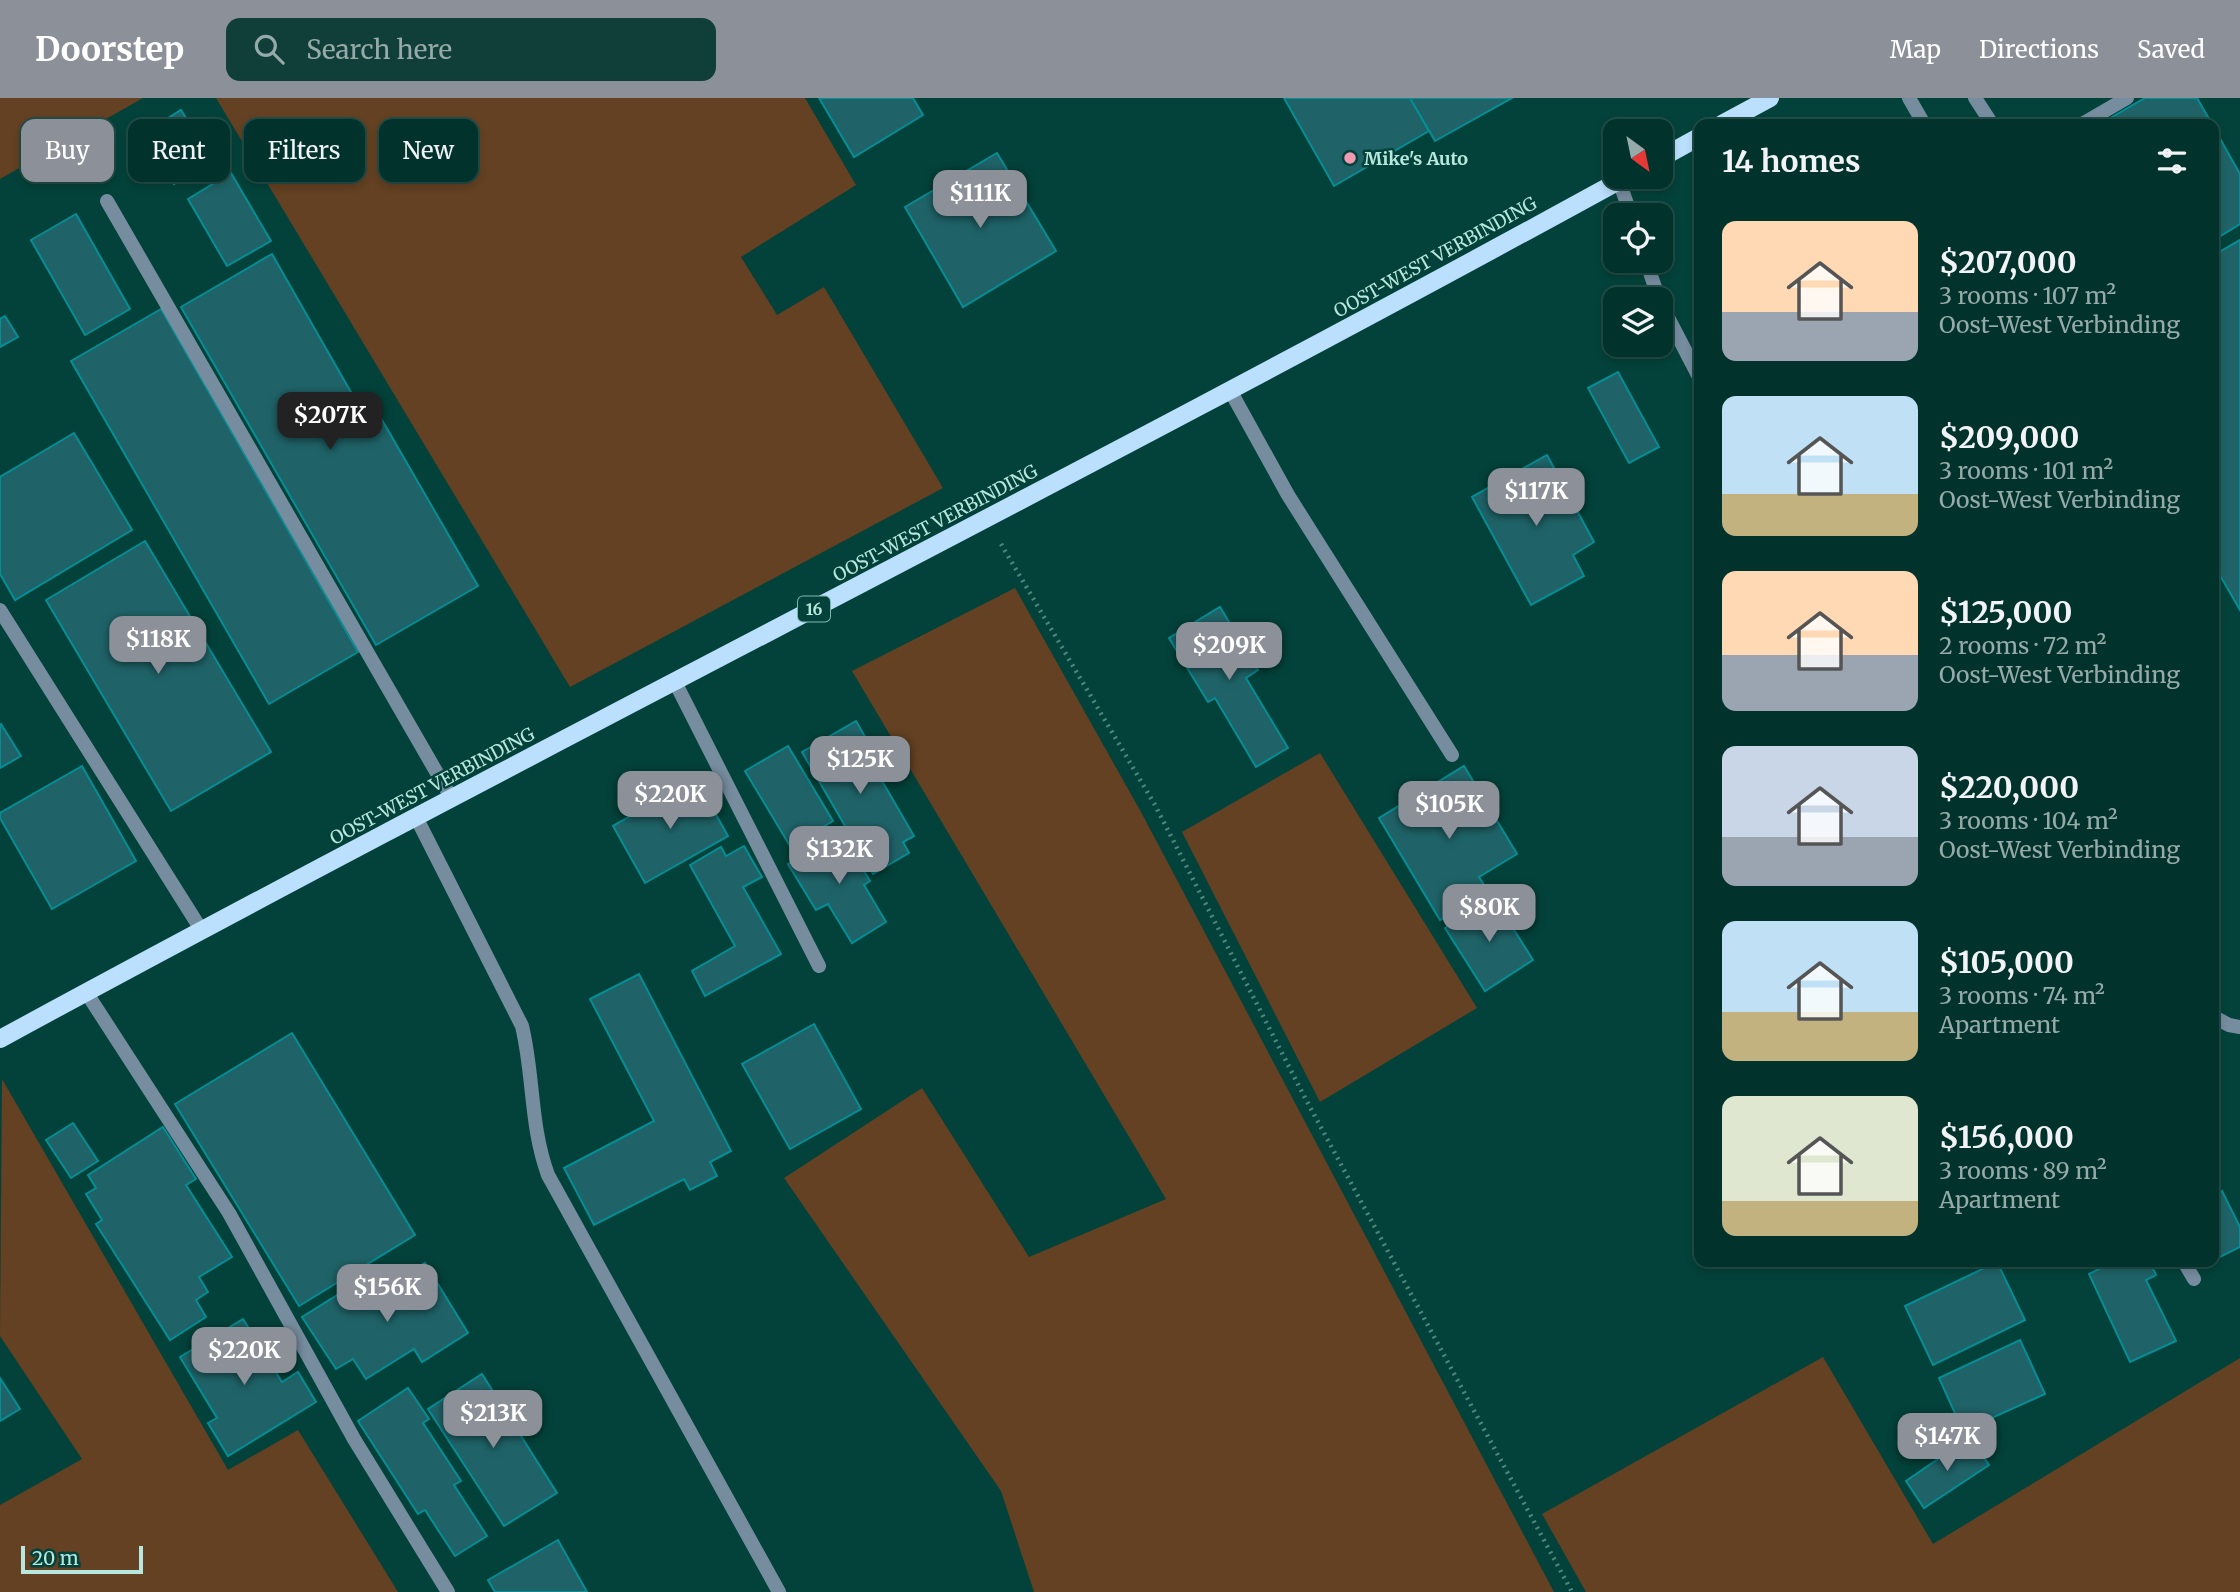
<!DOCTYPE html>
<html lang="en">
<head>
<meta charset="utf-8">
<style>
	body { margin:0; font-family:Merriweather,serif; background:#103e38; color:#f1f3f6; height:100vh; display:flex; flex-direction:column; font-size:26px; white-space:nowrap }
	* { box-sizing:border-box; margin:0 }
	p { font-size:23px; color:#96aaa9 }
	.icon { flex:none; width:38px; height:38px; fill:none; stroke:currentColor; stroke-width:2; stroke-linecap:round; stroke-linejoin:round }
	.map { position:relative; flex:1; overflow:hidden }
	.drawer { position:absolute; left:1694px; top:21px; width:525px; height:1148px; display:flex; flex-direction:column; background:#02322c; border-radius:14px; box-shadow:0 4px 10px #0003,0 0 0 2px #234d48 }
	.drawer>* { flex:none }
	.hud { position:absolute; left:21px; top:21px; width:665px; height:63px; display:flex; gap:14px }
	.needle { width:46px; rotate:147deg }
	.tools { position:absolute; left:1603px; top:21px; display:grid; gap:14px }
	.tools a { display:grid; place-items:center; width:70px; height:70px; border-radius:14px; background:#02322c; box-shadow:0 4px 10px #0003,0 0 0 2px #234d48; font-size:35px }
	.scale { position:absolute; left:21px; bottom:18px; width:122px; box-sizing:border-box; padding-left:7px; border:4px solid #b8e7dd; border-top:0; font-size:19px; line-height:24px; white-space:nowrap; color:#b8e7dd; -webkit-text-stroke:5px #03423a; paint-order:stroke }
	.price { position:absolute; translate:-50% -60px; padding:0 16px; border-radius:14px; background:#8c9099; color:#fff; font-size:23px; line-height:46px; filter:drop-shadow(0 2px 4px #0008) }
	.price::after { content:''; position:absolute; left:50%; top:42px; width:21px; height:16px; margin-left:-10px; background:inherit; clip-path:polygon(0 0,100% 0,50% 100%) }
	.price.current { background:#222; color:#fff }
	ul { padding:0; list-style:none }
	li { display:flex; align-items:center; gap:21px; height:175px; padding:0 28px }
	li span { display:grid; place-items:center; flex:none; width:196px; height:140px; border-radius:14px; color:#555 }
	li>.icon { margin-inline-start:auto }
	span .icon { width:84px; height:84px; fill:#fffc; stroke-width:1 }
	li b { font-size:30px }
	h2 { display:flex; justify-content:space-between; align-items:center; height:84px; padding:0 28px; font-size:30px }
	.tag { padding:0 24px; border-radius:14px; background:#02322c; box-shadow:0 4px 10px #0003,0 0 0 2px #234d48; font-size:24px; line-height:63px }
	.tag.current { background:#8c9099; color:#fff }
	header { display:flex; align-items:center; gap:42px; box-sizing:border-box; height:98px; padding:0 35px; background:#8c9099; color:#fff }
	header strong { font-size:33px }
	nav { display:flex; gap:38px; margin-inline-start:auto; font-size:24px }
	.search { width:490px; height:63px; background:#103e38; display:flex; align-items:center; gap:18px; box-sizing:border-box; padding:0 24px; border-radius:14px; color:#96aaa9; font-size:26px }
	.map>svg:first-child { display:block }
	.green { fill:#634122 }
	.building { fill:#1f6368; stroke:#058e95; stroke-width:2 }
	.lines { fill:none; stroke-linecap:round; stroke-linejoin:round }
	.path { stroke:#4f877e; stroke-width:4.5; stroke-dasharray:2 5; stroke-linecap:butt }
	.service { stroke:#768d9f; stroke-width:14 }
	.primary { stroke:#bae0fd; stroke-width:18 }
	.poi-dot { fill:#f19ab2; stroke:#03423a; stroke-width:2.5 }
	.labels { text-anchor:middle; dominant-baseline:central; stroke-width:5; stroke-linejoin:round; paint-order:stroke }
	.shield { fill:#03423a; stroke:#82b6ac; stroke-width:2 }
	.shield-label { font-size:16px; font-weight:bold; fill:#b8e7dd }
	.poi-label { font-size:18px; font-weight:bold; fill:#b8e7dd; stroke:#03423a; text-anchor:start }
	.street-label { font-size:18px; fill:#b8e7dd; stroke:#03423a }
</style>
</head>
<body>
<header>
<strong>Doorstep</strong>
<div class="search"><svg class="icon" aria-label="search" viewBox="0 0 24 24"><circle cx="10" cy="10" r="6"/><path d="M15 15l6 6"/></svg>Search here</div>
<nav><a>Map</a><a>Directions</a><a>Saved</a></nav>
</header>
<div class="map">
<svg width="2240" height="1494" viewBox="0 0 2240 1494">
	<rect width="100%" height="100%" fill="#03423a"/>
	<!-- green -->
	<g class="green">
		<path d="M0,0h143l-143,81z"/>
		<path d="M216,0h589l51,87 -115,72 36,58 47,-28 119,201 -373,199z"/>
		<path d="M1015,490l126,224 413,780h-520l-33,-101 -217,-313 138,-90 107,169 137,-58 -314,-528z"/>
		<path d="M1320,655l157,255 -157,94 -138,-270z"/>
		<path d="M2,981l226,391 70,-40 100,162h-398v-87l82,-46 -82,-123z"/>
		<path d="M1823,1259l110,187 307,-186v234h-654l-44,-78z"/>
	</g>
	<!-- building -->
	<g class="building">
		<path d="M819,0h94l10,17 -69,42z"/>
		<path d="M1284,0h126l19,33 -95,55z"/>
		<path d="M1410,0h102l-77,43z"/>
		<path d="M2145,0h52l15,26h-112z"/>
		<path d="M181,12l31,49 -38,25 -31,-50z"/>
		<path d="M2214,30l26,46v50l-26,16z"/>
		<path d="M997,55l59,98 -93,56 -58,-100z"/>
		<path d="M231,75l40,68 -44,25 -39,-67z"/>
		<path d="M76,116l54,95 -45,26 -54,-95z"/>
		<path d="M2240,142v370l-26,-45v-310z"/>
		<path d="M272,156l84,147 11,-7 111,192 -102,59 -195,-338z"/>
		<path d="M161,211l197,343 -89,52 -198,-343z"/>
		<path d="M5,218l13,21 -18,10v-28z"/>
		<path d="M1618,274l41,75 -30,16 -41,-75z"/>
		<path d="M74,335l58,97 -117,70 -15,-26v-97z"/>
		<path d="M1547,357l47,87 -21,13 11,21 -53,29 -59,-108z"/>
		<path d="M145,443l126,211 -100,59 -125,-211z"/>
		<path d="M1220,509l38,63 -12,8 42,70 -32,19 -41,-69 -7,4 -39,-64z"/>
		<path d="M856,623l28,49 -6,4 36,62 -11,6 6,11 -36,21 -71,-122z"/>
		<path d="M1,626l20,32 -21,12v-43z"/>
		<path d="M788,648l45,75 -43,25 -45,-75z"/>
		<path d="M82,668l54,95 -84,48 -52,-91v-5z"/>
		<path d="M1464,668l53,88 -38,23 9,14 -48,29 -61,-102z"/>
		<path d="M696,681l32,57 -83,47 -32,-57z"/>
		<path d="M840,734l30,49 -6,4 22,37 -34,21 -24,-39 -12,6 -28,-46z"/>
		<path d="M744,748l18,31 -19,10 38,67 -76,42 -13,-25 43,-25 -45,-81 31,-18 5,9z"/>
		<path d="M1494,800l39,62 -48,31 -40,-63z"/>
		<path d="M639,876l92,177 -21,11 7,14 -27,14 -6,-11 -90,46 -30,-57 90,-47 -64,-122z"/>
		<path d="M814,926l47,85 -71,40 -48,-85z"/>
		<path d="M292,935l123,202 -116,71 -124,-202z"/>
		<path d="M73,1025l25,38 -27,17 -25,-38z"/>
		<path d="M163,1029l33,52 -10,6 46,72 -33,20 9,15 -12,8 10,17 -36,23 -74,-116 6,-4 -16,-26 10,-6 -8,-13z"/>
		<path d="M2222,1093l18,36v20l-26,13v-64z"/>
		<path d="M1997,1164l28,58 -92,45 -28,-59z"/>
		<path d="M2098,1164h52l6,13 -10,5 30,61 -46,21 -41,-88 12,-6z"/>
		<path d="M425,1165l43,70 -46,29 -8,-13 -48,30 -13,-20 -17,10 -34,-52 45,-28 10,16z"/>
		<path d="M243,1221l39,63 16,-10 18,30 -88,54 -20,-33 9,-5 -37,-61z"/>
		<path d="M2020,1242l25,54 -82,37 -24,-53z"/>
		<path d="M482,1276l75,119 -53,33 -76,-117z"/>
		<path d="M0,1280l20,31 -20,12z"/>
		<path d="M408,1290l21,31 -6,4 38,58 -7,4 33,51 -32,20 -30,-46 -7,4 -60,-93z"/>
		<path d="M1970,1339l19,28 -65,43 -18,-27z"/>
		<path d="M558,1442l29,52h-92l-7,-12z"/>
	</g>
	<g class="lines">
		<!-- path -->
		<path class="path" d="M1001,446l154,261 149,291 268,496"/>
		<!-- service -->
		<g class="service">
			<path d="M1909,0l15,26"/>
			<path d="M1975,0l17,26"/>
			<path d="M2082,26l45,-26"/>
			<path d="M1619,83l12,34"/>
			<path d="M107,103l345,598"/>
			<path d="M1646,163l13,38"/>
			<path d="M1661,206l38,73"/>
			<path d="M1231,294l57,103 164,260"/>
			<path d="M0,512l202,321"/>
			<path d="M675,584l144,284"/>
			<path d="M416,719l106,209c12,50 8,100 26,149l231,417"/>
			<path d="M86,894l143,221 125,226 94,153"/>
			<path d="M2214,919l15,8 11,2"/>
			<path d="M2184,1164l10,17"/>
		</g>
		<!-- primary -->
		<g class="primary">
			<path d="M1722,26l48,-26"/>
			<path d="M1661,60l38,-21"/>
			<path d="M0,941c539,-293 1089,-567 1626,-862"/>
		</g>
	</g>
	<!-- markers -->
	<circle class="poi-dot" cx="1350" cy="60" r="7"/>
	<g class="labels">
		<!-- shield labels -->
		<rect class="shield" x="798" y="498.5" width="32" height="25" rx="5"/>
		<g class="shield-label">
			<text x="814" y="511">16</text>
		</g>
		<!-- poi labels -->
		<g class="poi-label">
			<text x="1364" y="60">Mike's Auto</text>
		</g>
		<!-- street labels -->
		<g class="street-label">
			<text transform="translate(1435 159) rotate(-29)">OOST-WEST VERBINDING</text>
			<text transform="translate(935 425) rotate(-28)">OOST-WEST VERBINDING</text>
			<text transform="translate(432 688) rotate(-28)">OOST-WEST VERBINDING</text>
		</g>
	</g>
</svg>
<div class="tools">
<a><svg class="needle" viewBox="-14 -14 28 28"><path d="M0-13l5 13h-10z" fill="#e53935"/><path d="M0 13l5-13h-10z" fill="#96aaa9"/></svg></a>
<a><svg class="icon" aria-label="locate" viewBox="0 0 24 24"><circle cx="12" cy="12" r="6"/><path d="M12 2v4M12 18v4M2 12h4M18 12h4"/></svg></a>
<a><svg class="icon" aria-label="layers" viewBox="0 0 24 24"><path d="M12 4l9 5-9 5-9-5zM3 14l9 5 9-5"/></svg></a>
</div>
<div class="scale">20 m</div>
<b class="price" style="left:980px;top:132px">$111K</b>
<b class="price current" style="left:330px;top:354px">$207K</b>
<b class="price" style="left:1536px;top:430px">$117K</b>
<b class="price" style="left:158px;top:578px">$118K</b>
<b class="price" style="left:1229px;top:584px">$209K</b>
<b class="price" style="left:860px;top:698px">$125K</b>
<b class="price" style="left:670px;top:733px">$220K</b>
<b class="price" style="left:1449px;top:743px">$105K</b>
<b class="price" style="left:839px;top:788px">$132K</b>
<b class="price" style="left:1489px;top:846px">$80K</b>
<b class="price" style="left:387px;top:1226px">$156K</b>
<b class="price" style="left:244px;top:1289px">$220K</b>
<b class="price" style="left:493px;top:1352px">$213K</b>
<b class="price" style="left:1947px;top:1375px">$147K</b>
<div class="hud">
<a class="tag current">Buy</a>
<a class="tag">Rent</a>
<a class="tag">Filters</a>
<a class="tag">New</a>
</div>
<section class="drawer">
<h2>14 homes<svg class="icon" aria-label="filters" viewBox="0 0 24 24"><path d="M4 7h16M4 17h16"/><circle cx="9" cy="7" r="2"/><circle cx="15" cy="17" r="2"/></svg></h2>
<ul>
<li><span style="background:linear-gradient(#ffd9b3 65%,#9aa5b1 0)"><svg class="icon" aria-label="home" viewBox="0 0 24 24"><path d="M3 11l9-7 9 7M6 9v11h12V9"/></svg></span><div><b>$207,000</b><p>3 rooms · 107 m²</p><p>Oost-West Verbinding</p></div></li>
<li><span style="background:linear-gradient(#bfe0f5 70%,#c2b280 0)"><svg class="icon" aria-label="home" viewBox="0 0 24 24"><path d="M3 11l9-7 9 7M6 9v11h12V9"/></svg></span><div><b>$209,000</b><p>3 rooms · 101 m²</p><p>Oost-West Verbinding</p></div></li>
<li><span style="background:linear-gradient(#ffd9b3 60%,#9aa5b1 0)"><svg class="icon" aria-label="home" viewBox="0 0 24 24"><path d="M3 11l9-7 9 7M6 9v11h12V9"/></svg></span><div><b>$125,000</b><p>2 rooms · 72 m²</p><p>Oost-West Verbinding</p></div></li>
<li><span style="background:linear-gradient(#c9d6e8 65%,#9aa5b1 0)"><svg class="icon" aria-label="home" viewBox="0 0 24 24"><path d="M3 11l9-7 9 7M6 9v11h12V9"/></svg></span><div><b>$220,000</b><p>3 rooms · 104 m²</p><p>Oost-West Verbinding</p></div></li>
<li><span style="background:linear-gradient(#bfe0f5 65%,#c2b280 0)"><svg class="icon" aria-label="home" viewBox="0 0 24 24"><path d="M3 11l9-7 9 7M6 9v11h12V9"/></svg></span><div><b>$105,000</b><p>3 rooms · 74 m²</p><p>Apartment</p></div></li>
<li><span style="background:linear-gradient(#dfe7d0 75%,#c2b280 0)"><svg class="icon" aria-label="home" viewBox="0 0 24 24"><path d="M3 11l9-7 9 7M6 9v11h12V9"/></svg></span><div><b>$156,000</b><p>3 rooms · 89 m²</p><p>Apartment</p></div></li>
</ul>
</section>
</div>
</body>
</html>
